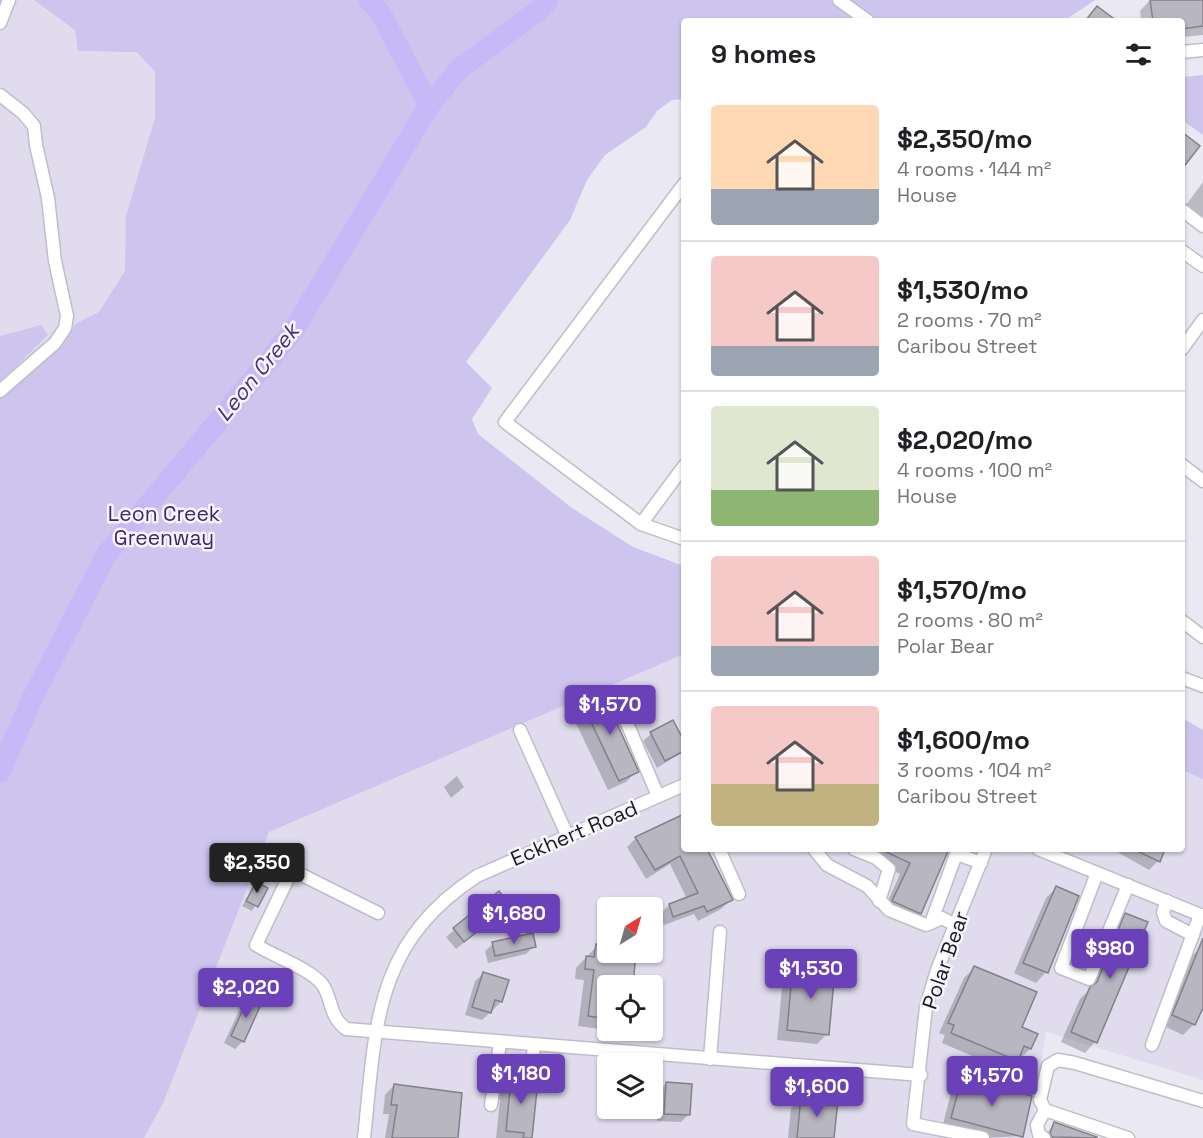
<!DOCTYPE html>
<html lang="en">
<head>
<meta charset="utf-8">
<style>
	body { margin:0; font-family:"Space Grotesk",sans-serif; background:#f2f2f2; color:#202124; height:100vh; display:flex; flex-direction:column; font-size:22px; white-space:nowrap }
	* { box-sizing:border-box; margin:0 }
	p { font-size:20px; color:#757577 }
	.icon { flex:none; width:33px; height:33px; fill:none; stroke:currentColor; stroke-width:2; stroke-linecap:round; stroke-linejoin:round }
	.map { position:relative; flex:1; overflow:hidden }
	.drawer { position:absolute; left:681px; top:18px; width:504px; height:834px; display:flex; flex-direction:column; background:#fff; border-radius:6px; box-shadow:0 2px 4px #0004 }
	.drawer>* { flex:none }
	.needle { width:39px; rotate:37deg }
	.controls { position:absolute; left:597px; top:897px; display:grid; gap:12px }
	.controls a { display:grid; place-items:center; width:66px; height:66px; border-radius:6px; background:#fff; box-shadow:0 2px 4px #0004; font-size:30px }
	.price { position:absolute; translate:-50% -51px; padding:0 14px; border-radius:6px; background:#6b41b9; color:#fff; font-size:20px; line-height:39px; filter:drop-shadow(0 2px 3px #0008) }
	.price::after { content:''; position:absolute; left:50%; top:36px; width:18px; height:14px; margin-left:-9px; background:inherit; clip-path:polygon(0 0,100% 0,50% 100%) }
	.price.selected { background:#222; color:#fff }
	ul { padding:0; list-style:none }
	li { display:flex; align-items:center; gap:18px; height:150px; padding:0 30px }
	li+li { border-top:2px solid #e0e0e0 }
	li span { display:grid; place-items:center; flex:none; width:168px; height:120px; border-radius:6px; color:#555 }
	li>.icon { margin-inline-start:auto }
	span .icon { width:72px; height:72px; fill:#fffc; stroke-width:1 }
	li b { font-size:26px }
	h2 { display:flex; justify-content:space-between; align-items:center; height:72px; padding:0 30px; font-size:26px }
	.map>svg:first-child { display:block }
	.built { fill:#e0dcee; fill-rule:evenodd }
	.green { fill:#cdc5ee }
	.shadow { fill:#0003 }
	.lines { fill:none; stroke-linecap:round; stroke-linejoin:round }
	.river { stroke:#c7b8f7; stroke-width:21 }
	.building { fill:#b8b6c1; stroke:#82808a; stroke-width:1.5 }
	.minor-casing { stroke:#bfbdc7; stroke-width:15 }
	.minor { stroke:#fff; stroke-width:12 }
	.labels { text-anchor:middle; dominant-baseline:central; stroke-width:5; stroke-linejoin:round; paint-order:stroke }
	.park-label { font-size:21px; fill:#3d256c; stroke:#f7f5fe }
	.street-label { font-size:21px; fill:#1a1a1e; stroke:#f7f5fe }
	.water-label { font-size:22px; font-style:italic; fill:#483179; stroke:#f7f5fe }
</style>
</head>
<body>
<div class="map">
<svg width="1203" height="1138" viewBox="0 0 1203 1138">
	<rect width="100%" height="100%" fill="#eae8f3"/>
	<!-- built -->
	<g class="built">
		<path d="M0,0h393l-393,473z"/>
		<path d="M682,654l2,195h498v-79l21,9v301l-157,-48 -16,106h-994l233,-306zM608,908h44v44h-44zM608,986h44v44h-44zM608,1064h44v44h-44z"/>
	</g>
	<!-- green -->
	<g class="green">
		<path d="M34,0h1061l-31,21h-380v78l-12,1 -15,11 -11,16 -41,28 -18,25 -17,40 -104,142 26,26 -20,31 6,15 94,74 61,39 51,19v88l-415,178 -105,269 -20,37h-144v-744l44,-35 33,-36 22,-11 26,-41 1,-55 29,-98v-46l-18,-20 -59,-1 -3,-21z"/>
		<path d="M1203,75v60l-21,-15v-43z"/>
		<path d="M41,325l7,10 -48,47v-46z"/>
		<path d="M1182,718l21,12v49l-21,-9z"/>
	</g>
	<!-- shadow -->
	<g class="shadow">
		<path d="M1150,0h53v35l-21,2v-16h-41l-1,-10z"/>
		<path d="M1203,182v36l-17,-13z"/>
		<path d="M601,693l36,78 -11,11 -18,8 -37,-77 11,-10z"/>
		<path d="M672,722l12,22v7l-27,17 -14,-27 8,-7z"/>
		<path d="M457,776l7,11 -13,11 -7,-11z"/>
		<path d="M684,815v34h22l25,51 -10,9 -23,12 -4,-7 -30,11 -4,-11 9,-9 18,-6 -17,-35 -24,15 -19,-32 9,-9z"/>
		<path d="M848,849h100l-28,64 -11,11 -26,-12 17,-38z"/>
		<path d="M1112,849h52l-6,12 -9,9z"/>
		<path d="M257,884l9,5 -14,22 -10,-5z"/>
		<path d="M1056,888l-10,84 -10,11 -22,-10 32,-75z"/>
		<path d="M499,893l9,13 -52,43 -10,-12z"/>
		<path d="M1126,914l-31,128 -10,11 -24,-11 19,-43 8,-8 27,-66z"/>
		<path d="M493,944l41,2 -8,8 -38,9 -3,-12z"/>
		<path d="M597,946l11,40v44l-30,-4 6,-46 -9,-1 1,-11z"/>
		<path d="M1200,948l3,2v54l-9,20 -11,11 -21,-10 27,-66z"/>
		<path d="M794,967l33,67 -10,10 -40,-4 6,-63z"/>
		<path d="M975,967l45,61 16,7 -6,14 -23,22 -65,-28 3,-8 -6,-2 25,-55z"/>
		<path d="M483,974l18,28 -19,18 -17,-5 10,-34z"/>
		<path d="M249,998l-6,43 -8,8 -11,-6 18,-38z"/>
		<path d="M504,1078l33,4 -6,56h-35l4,-38 -8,-1 1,-10z"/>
		<path d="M962,1079l60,57 -43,2 -37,-10 10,-39z"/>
		<path d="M666,1083l22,32 -7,7 -24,-1 2,-30z"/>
		<path d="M394,1085l62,53h-71l4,-24h-6l2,-19z"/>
		<path d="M802,1098l31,40h-45l3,-30z"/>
		<path d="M1054,1123l42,15h-52z"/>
	</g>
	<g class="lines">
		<!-- river -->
		<g class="river">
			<path d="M369,0l12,14 48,92"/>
			<path d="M0,772l30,-69 76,-148 185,-221 138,-228 30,-37 80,-59 9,-10"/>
		</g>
	</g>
	<!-- building -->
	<g class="building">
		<path d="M1150,0h53v26l-21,3v-8h-29z"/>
		<path d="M1097,6l20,15h-32z"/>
		<path d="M1182,132l18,14 -18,23z"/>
		<path d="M602,691l37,81 -20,9 -38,-80z"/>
		<path d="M673,720l11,21v10l-19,10 -15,-29z"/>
		<path d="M684,814v35h23l26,51 -26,12 -3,-6 -31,11 -4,-13 29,-11 -18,-37 -25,14 -20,-33z"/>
		<path d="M880,849h69l-28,65 -29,-13 18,-38z"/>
		<path d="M1133,849h32l-5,13z"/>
		<path d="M256,882l12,6 -10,19 -12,-6z"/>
		<path d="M1056,886l23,10 -31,77 -25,-10z"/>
		<path d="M499,891l11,15 -46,36 -11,-14z"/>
		<path d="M1125,913l23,9 -51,121 -26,-11 19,-45 7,-5z"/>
		<path d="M533,933l3,14 -41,9 -3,-14z"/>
		<path d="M1203,938v70l-8,17 -23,-10z"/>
		<path d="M596,944l12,2v6h28l-3,34h-25v33l-20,-3 6,-46 -9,-1 1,-13 8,1z"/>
		<path d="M793,965l42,4 -6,66 -42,-5z"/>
		<path d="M974,966l63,26 -15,35 16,7 -7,15 -7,-3 -6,15 -67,-28 3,-8 -6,-2z"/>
		<path d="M483,972l26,8 -7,22 -7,-2 -4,13 -19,-6z"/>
		<path d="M249,996l13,6 -18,40 -13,-6z"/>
		<path d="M503,1077l35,3 -6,58h-9l1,-5 -18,-2 4,-42h-8z"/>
		<path d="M962,1077l70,19 -9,41 -72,-19z"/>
		<path d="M666,1082l26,2 -2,31 -26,-1z"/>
		<path d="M394,1084l68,9 -4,45h-66l5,-33h-6z"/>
		<path d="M801,1096l37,4 -4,38h-37z"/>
		<path d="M1054,1122l43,15v1l-45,-1 -2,-4z"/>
	</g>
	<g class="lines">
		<!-- minor casing -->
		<g class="minor-casing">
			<g id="minor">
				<path d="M839,0l29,21"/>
				<path d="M0,23l9,-23"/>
				<path d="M1182,52l21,-2"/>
				<path d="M0,95l23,18 11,13 2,19 12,53 7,63 12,55 -2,12 -10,15 -55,48"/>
				<path d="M684,184l-179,238 136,102 43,15"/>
				<path d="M1182,210l21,16"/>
				<path d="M1182,251l21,15"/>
				<path d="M1182,349l21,-29"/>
				<path d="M1182,465l21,16"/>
				<path d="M641,524l43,-58"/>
				<path d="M1182,621l21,16"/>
				<path d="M1182,678l21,8"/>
				<path d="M621,709l37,87"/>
				<path d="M520,730l48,107"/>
				<path d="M719,849l20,45"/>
				<path d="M814,849l13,16 40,21 22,24 37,15 16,-7 13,7"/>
				<path d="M854,849l22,9 13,11 -10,32"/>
				<path d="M1038,849l165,67"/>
				<path d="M957,854l24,9"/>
				<path d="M1097,873l-36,95 28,11 39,-94"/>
				<path d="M1167,901l-4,11 3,9 27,14"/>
				<path d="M378,913l-86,-43 -36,75c18,11 54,24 66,39 11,15 6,31 24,45l575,46"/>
				<path d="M931,923l27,-74"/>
				<path d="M1152,1045l48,-130"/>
				<path d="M710,1059l10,-127"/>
				<path d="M497,1061l35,4 2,-19"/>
				<path d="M491,1105l9,-62"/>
				<path d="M364,1138c12,-111 9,-194 113,-262l207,-91"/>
				<path d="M983,1138l-70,-14 13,-117 11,-37 49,-121"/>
				<path d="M1044,1138l-5,-3 -2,-10 8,-15"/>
				<path d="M1128,1138l-83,-28 -5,-10 8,-34 10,-6 17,3 128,38"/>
			</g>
		</g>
		<!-- minor -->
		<use href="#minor" class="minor"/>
	</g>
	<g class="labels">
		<!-- park labels -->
		<g class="park-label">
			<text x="164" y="513">Leon Creek<tspan x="164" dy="24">Greenway</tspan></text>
		</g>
		<!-- street labels -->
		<g class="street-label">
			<text transform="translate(574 833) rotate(-23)">Eckhert Road</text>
			<text transform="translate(945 960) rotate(-71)">Polar Bear</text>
		</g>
		<!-- water labels -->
		<g class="water-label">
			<text transform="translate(257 372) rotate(-51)">Leon Creek</text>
		</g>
	</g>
</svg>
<div class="controls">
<a><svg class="needle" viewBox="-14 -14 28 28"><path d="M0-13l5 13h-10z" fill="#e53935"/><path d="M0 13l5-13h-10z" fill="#757577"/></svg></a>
<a><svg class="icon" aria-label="locate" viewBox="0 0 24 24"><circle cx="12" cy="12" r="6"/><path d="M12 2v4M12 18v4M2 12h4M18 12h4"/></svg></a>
<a><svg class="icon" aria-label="layers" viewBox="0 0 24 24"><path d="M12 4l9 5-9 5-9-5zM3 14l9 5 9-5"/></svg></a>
</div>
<b class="price" style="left:610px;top:736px">$1,570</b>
<b class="price selected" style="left:257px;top:894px">$2,350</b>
<b class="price" style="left:514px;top:945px">$1,680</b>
<b class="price" style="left:1110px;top:980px">$980</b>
<b class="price" style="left:811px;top:1000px">$1,530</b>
<b class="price" style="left:246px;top:1019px">$2,020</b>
<b class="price" style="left:521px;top:1105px">$1,180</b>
<b class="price" style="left:992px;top:1107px">$1,570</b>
<b class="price" style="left:817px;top:1118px">$1,600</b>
<section class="drawer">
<h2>9 homes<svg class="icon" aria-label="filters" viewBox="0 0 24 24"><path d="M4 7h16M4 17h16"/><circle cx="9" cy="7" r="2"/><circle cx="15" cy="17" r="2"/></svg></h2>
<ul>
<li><span style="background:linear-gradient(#ffd9b3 70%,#9aa5b1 0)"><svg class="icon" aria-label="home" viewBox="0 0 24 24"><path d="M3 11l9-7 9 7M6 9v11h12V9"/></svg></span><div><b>$2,350/mo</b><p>4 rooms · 144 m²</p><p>House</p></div></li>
<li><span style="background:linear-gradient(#f6c9c9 75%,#9aa5b1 0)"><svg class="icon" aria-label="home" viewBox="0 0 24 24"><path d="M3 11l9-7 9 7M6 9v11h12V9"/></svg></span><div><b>$1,530/mo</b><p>2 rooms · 70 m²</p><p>Caribou Street</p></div></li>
<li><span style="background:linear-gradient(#dfe7d0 70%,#8fb573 0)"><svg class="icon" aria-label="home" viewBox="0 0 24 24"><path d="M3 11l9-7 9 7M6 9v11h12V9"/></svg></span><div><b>$2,020/mo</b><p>4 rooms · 100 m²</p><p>House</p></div></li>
<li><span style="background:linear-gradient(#f6c9c9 75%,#9aa5b1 0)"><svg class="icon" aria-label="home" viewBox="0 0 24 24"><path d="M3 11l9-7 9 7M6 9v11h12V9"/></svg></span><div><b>$1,570/mo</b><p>2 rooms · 80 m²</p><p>Polar Bear</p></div></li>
<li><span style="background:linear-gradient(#f6c9c9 65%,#c2b280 0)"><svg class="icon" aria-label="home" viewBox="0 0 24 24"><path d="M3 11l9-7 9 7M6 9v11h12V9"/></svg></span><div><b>$1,600/mo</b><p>3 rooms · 104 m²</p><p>Caribou Street</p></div></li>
</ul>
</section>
</div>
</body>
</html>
